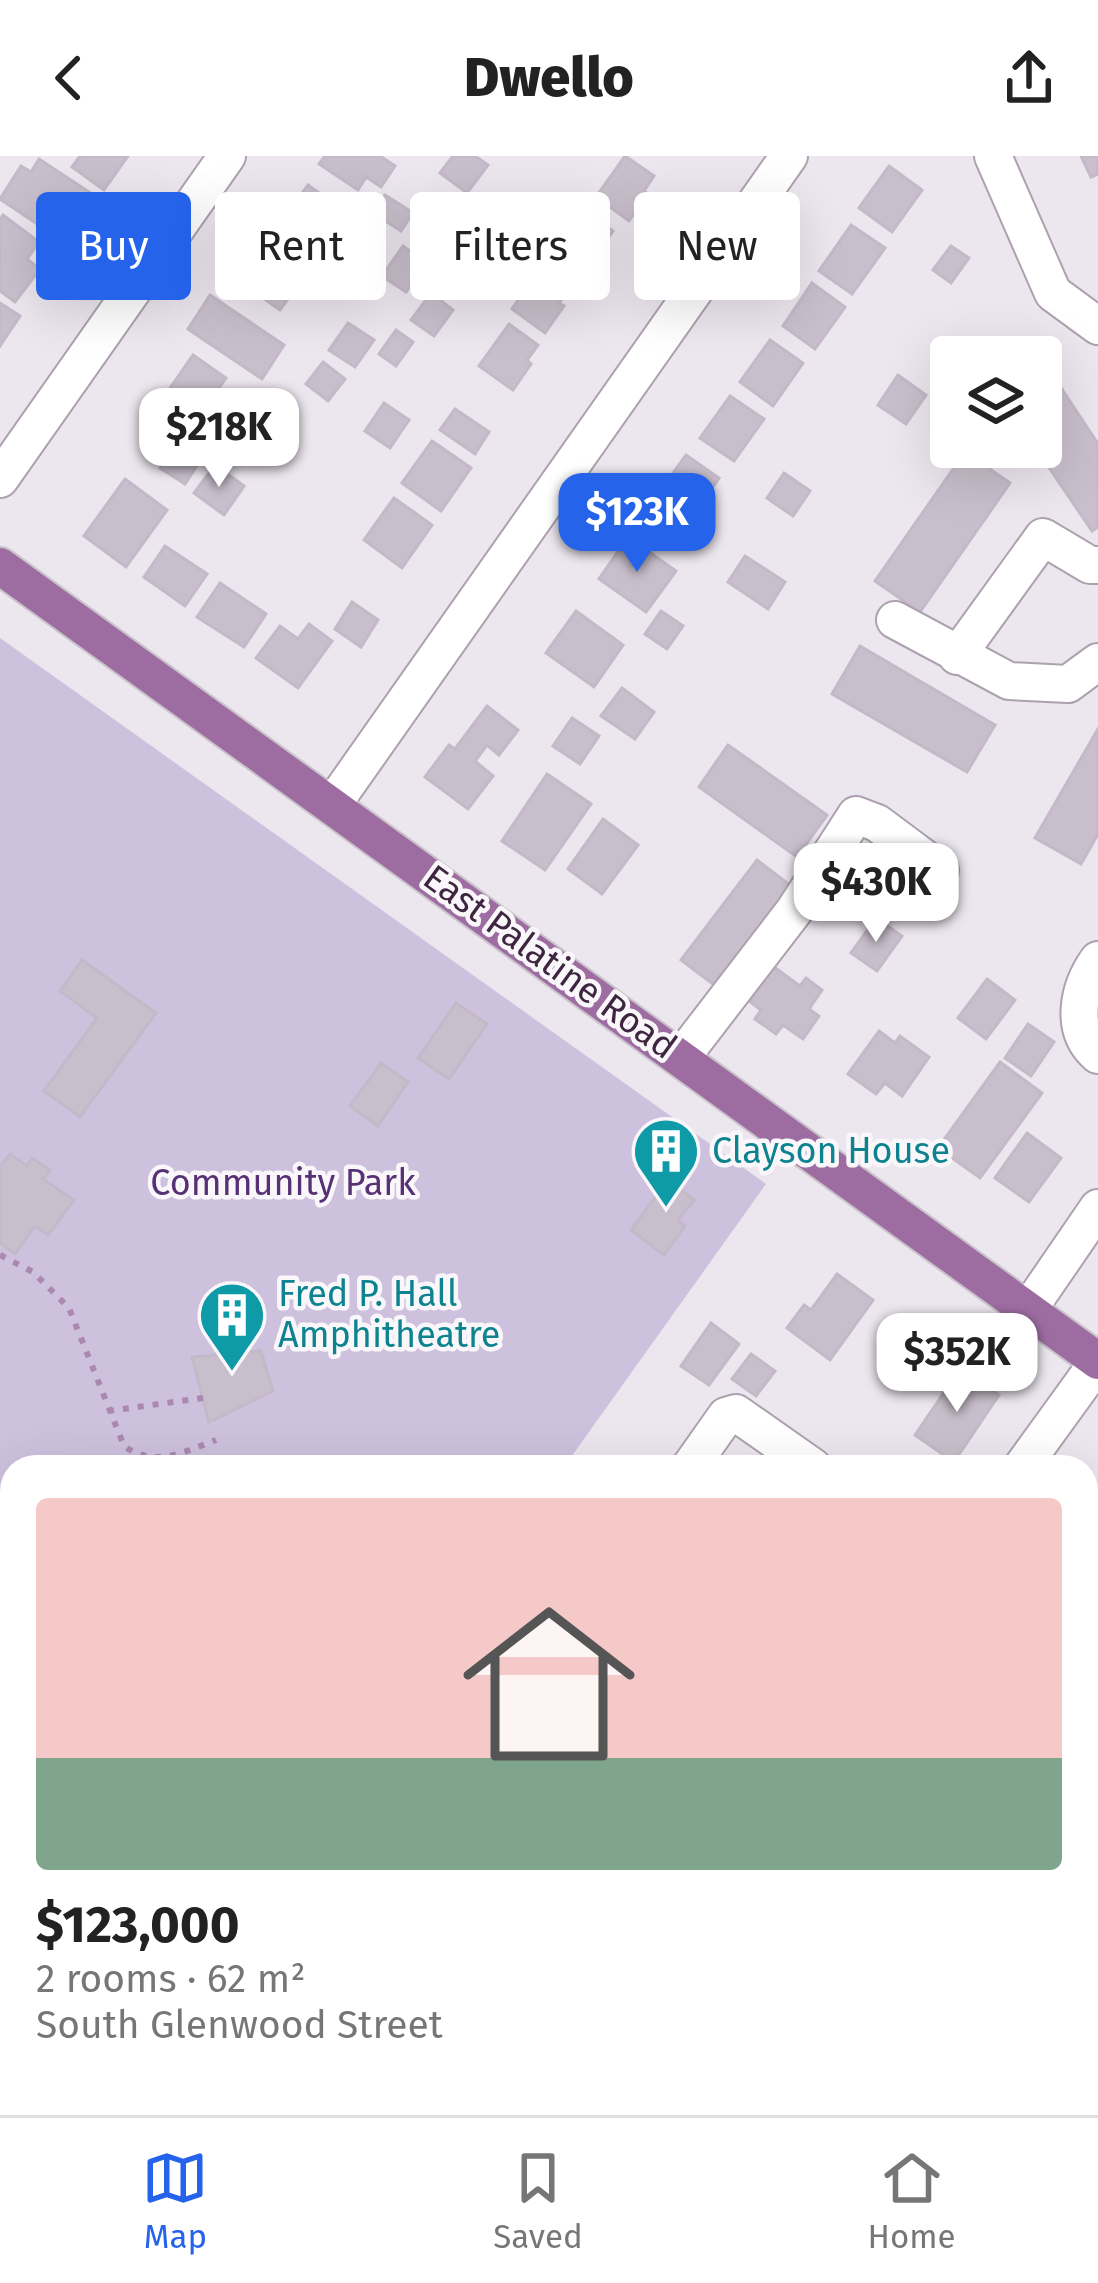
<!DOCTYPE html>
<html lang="en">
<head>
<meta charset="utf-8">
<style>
	body { margin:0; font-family:"Fira Sans",sans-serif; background:#f2f2f2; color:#222; height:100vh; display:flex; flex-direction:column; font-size:45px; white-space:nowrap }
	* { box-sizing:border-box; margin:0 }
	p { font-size:39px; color:#767676 }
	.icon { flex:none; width:66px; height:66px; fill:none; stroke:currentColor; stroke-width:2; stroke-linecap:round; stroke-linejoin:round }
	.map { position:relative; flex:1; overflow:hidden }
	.drawer { position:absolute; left:0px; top:1299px; width:1098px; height:660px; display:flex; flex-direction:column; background:#fff; border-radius:36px 36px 0 0; box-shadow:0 12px 48px #0002 }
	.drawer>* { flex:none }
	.banner { position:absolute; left:36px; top:36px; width:1026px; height:108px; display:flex; gap:24px }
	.buttons { position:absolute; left:930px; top:180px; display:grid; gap:24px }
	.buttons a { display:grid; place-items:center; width:132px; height:132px; border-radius:12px; background:#fff; box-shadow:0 12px 48px #0002; font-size:60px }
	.price { position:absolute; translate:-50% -102px; padding:0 27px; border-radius:24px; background:#fff; color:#222; font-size:39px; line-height:78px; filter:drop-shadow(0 3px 6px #0008) }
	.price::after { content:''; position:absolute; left:50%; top:72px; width:36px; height:27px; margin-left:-18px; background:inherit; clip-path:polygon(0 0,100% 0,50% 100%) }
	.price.current { background:#2563eb; color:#fff }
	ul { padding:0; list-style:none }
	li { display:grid; align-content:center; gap:24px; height:636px; padding:0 36px }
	li span { display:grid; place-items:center; height:372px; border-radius:12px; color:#555 }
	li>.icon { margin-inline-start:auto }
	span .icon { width:216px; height:216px; fill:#fffc; stroke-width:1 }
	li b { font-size:51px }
	.chip { padding:0 42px; border-radius:12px; background:#fff; box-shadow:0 12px 48px #0002; font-size:42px; line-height:108px }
	.chip.current { background:#2563eb; color:#fff }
	header { display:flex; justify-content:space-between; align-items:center; height:156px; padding:0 36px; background:#fff; font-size:54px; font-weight:800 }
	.tab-bar { display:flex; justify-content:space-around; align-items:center; height:168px; border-top:3px solid #e0e0e0; background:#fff; font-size:33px; color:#767676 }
	.tab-bar a { display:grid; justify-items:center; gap:6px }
	.tab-bar .current { color:#2563eb }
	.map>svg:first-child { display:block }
	.built { fill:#dbd5de }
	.green { fill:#cec1de }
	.building { fill:#c9bfcc; stroke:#c4b9c8; stroke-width:3 }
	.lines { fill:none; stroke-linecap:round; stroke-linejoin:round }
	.minor-casing { stroke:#ada1af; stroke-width:40 }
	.major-casing { stroke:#c9c2ca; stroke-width:40 }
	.path { stroke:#ab88b0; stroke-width:6; stroke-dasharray:6 9; stroke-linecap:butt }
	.minor { stroke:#fff; stroke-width:36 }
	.major { stroke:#9d6da2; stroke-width:36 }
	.labels { text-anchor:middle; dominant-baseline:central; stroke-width:9; stroke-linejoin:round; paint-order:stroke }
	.street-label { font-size:36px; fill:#3e2640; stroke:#faf7fb }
	.culture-label { font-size:36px; fill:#0d838f; stroke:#faf7fb; text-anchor:start }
	.park-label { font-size:36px; fill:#573176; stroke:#faf7fb }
</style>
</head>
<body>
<header><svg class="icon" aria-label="back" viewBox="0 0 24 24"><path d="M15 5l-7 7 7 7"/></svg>Dwello<svg class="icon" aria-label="share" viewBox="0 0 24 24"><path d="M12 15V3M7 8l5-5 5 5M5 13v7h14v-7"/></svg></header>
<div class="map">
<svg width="1098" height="1959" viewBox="0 0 1098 1959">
	<rect width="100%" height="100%" fill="#ece6ee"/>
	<!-- built -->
	<path class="built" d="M12,1718v229h531l-9,12h-534v-225z"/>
	<!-- green -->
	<path class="green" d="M0,482l766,546 -202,283h-253l-6,-4 -3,4h-290v407l-12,16z"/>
	<!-- building -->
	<g class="building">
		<path d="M80,0h48l-24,34 -32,-23z"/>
		<path d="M325,0h55l15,10 -14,21 -15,-10 -8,13 -39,-26z"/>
		<path d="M453,0h22l13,9 -21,28 -27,-20z"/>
		<path d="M625,0l29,20 -10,15 4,3 -19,27 -33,-24z"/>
		<path d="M1081,0h17v18l-7,3z"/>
		<path d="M39,3l53,35 -16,24 -12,-8 -15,22 -49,-33 21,-33 10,6z"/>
		<path d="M889,10l33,24 -30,42 -33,-24z"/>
		<path d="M308,29l42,31 -10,13 -8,-5 -19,26 -35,-25z"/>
		<path d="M385,39l28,18 -12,18 -28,-18z"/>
		<path d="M584,54l29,21 -11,16 5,3 -19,26 -33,-23z"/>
		<path d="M3,59l36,27 -12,17 13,10 -25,33 -15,-11v-71z"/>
		<path d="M851,69l34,23 -33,46 -33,-23z"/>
		<path d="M277,87l41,30 -13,18 -7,-6 -18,25 -34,-24z"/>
		<path d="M403,90l23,17 -20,29 -24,-16z"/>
		<path d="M951,90l18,12 -18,25 -18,-13z"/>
		<path d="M541,111l29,21 -11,15 5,3 -19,27 -33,-24z"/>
		<path d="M812,127l33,24 -30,42 -32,-23z"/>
		<path d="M431,137l22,17 -19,26 -23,-16z"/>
		<path d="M210,139l74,50 -22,34 -74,-50z"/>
		<path d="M0,147l20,13 -20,30z"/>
		<path d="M348,167l26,17 -19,27 -26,-17z"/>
		<path d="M509,168l29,21 -11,15 4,4 -18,26 -34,-24z"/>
		<path d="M396,174l17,12 -17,24 -17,-12z"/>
		<path d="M770,184l33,23 -30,43 -33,-24z"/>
		<path d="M193,199l33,23 -30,42 -32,-23z"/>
		<path d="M323,206l22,17 -17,22 -22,-17z"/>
		<path d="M1050,215l48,73v83l-6,4 -57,-84h6v-70z"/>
		<path d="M898,219l28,20 -20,29 -28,-19z"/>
		<path d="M730,240l34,23 -30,42 -34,-23z"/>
		<path d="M384,247l25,17 -19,28 -25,-17z"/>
		<path d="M455,253l34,23 -14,22 -35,-24z"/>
		<path d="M177,285l25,17 -17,26 -25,-16z"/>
		<path d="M432,285l39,27 -30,43 -39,-28z"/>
		<path d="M965,296l45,31 -90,129 -45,-31z"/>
		<path d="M686,299l33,23 -30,43 -33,-24z"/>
		<path d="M215,309l29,21 -20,29 -30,-22z"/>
		<path d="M784,317l26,18 -17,25 -26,-18z"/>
		<path d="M125,323l42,31 -41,57 -42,-31z"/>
		<path d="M394,342l38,27 -30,43 -38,-28z"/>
		<path d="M628,381l48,34 -30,41 -47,-33z"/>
		<path d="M165,390l42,28 -22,32 -41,-29z"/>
		<path d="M745,400l40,26 -17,27 -40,-27z"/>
		<path d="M220,427l46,31 -22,33 -47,-30z"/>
		<path d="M352,446l26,18 -17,27 -26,-18z"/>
		<path d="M576,455l47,34 -29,42 -48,-34z"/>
		<path d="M661,455l22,15 -16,23 -22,-15z"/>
		<path d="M309,468l23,17 -34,47 -42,-30 24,-32 18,13z"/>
		<path d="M860,490l135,79 -28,47 -135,-78z"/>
		<path d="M622,532l32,24 -19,27 -34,-23z"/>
		<path d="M487,550l31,24 -19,25 -12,-10 -12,16 18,15 -25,33 -43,-32 24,-32 6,4z"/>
		<path d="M572,562l27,18 -19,28 -27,-18z"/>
		<path d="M1098,573v105l-17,30 -46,-26z"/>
		<path d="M728,589l99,70 -30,42 -98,-70z"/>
		<path d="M547,618l44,30 -46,66 -43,-29z"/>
		<path d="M603,663l35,26 -36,49 -34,-25z"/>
		<path d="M757,704l41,31 -76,100 -41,-31z"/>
		<path d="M876,762l26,18 -25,35 -26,-18z"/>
		<path d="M82,804l74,53 -76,104 -36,-26 53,-73 -37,-27z"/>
		<path d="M774,811l26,19 6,-8 16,12 -13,19 10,7 -16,23 -20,-14 -7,9 -21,-15 6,-9 -12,-9z"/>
		<path d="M987,823l28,21 -29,39 -28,-21z"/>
		<path d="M456,847l31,21 -38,55 -31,-21z"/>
		<path d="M1028,868l26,18 -23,34 -26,-18z"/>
		<path d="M879,875l16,12 5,-7 29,21 -27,39 -17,-13 -9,11 -28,-20z"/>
		<path d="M1000,906l42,31 -62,85 -42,-30z"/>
		<path d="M381,907l27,19 -30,44 -28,-20z"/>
		<path d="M1027,977l34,25 -32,44 -34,-24z"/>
		<path d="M10,998l17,12 5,-8 18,12 -7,9 31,21 -26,35 -13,-9 -20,28 -15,-11v-76z"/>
		<path d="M668,1024l26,20 -16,20 7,6 -21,29 -33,-25z"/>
		<path d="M837,1118l36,26 -43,60 -43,-32 17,-23 7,5z"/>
		<path d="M711,1167l28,21 -30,41 -28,-19z"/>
		<path d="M261,1195l12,40 -64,31 -17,-65z"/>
		<path d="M751,1198l24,17 -19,25 -24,-17z"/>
		<path d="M960,1213l39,26 -45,67 -39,-27z"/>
		<path d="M1098,1529v86l-12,-8v-61z"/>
		<path d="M1098,1918v41h-69l8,-12h49v-12z"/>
		<path d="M121,1947h117l-8,12h-118z"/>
		<path d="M680,1947h20l18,12h-46z"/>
		<path d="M983,1947h26l12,8 -3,4h-43z"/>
	</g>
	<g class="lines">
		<!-- minor casing -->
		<g class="minor-casing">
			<g id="minor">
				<path d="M993,0l60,137 45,33"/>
				<path d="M0,323l227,-323"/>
				<path d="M895,464l114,61 59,3 30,-22"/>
				<path d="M957,500l86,-119 47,28h8"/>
				<path d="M333,648l456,-648"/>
				<path d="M1098,804c-20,28 -29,70 0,95"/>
				<path d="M681,902l113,-147 62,-96 21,8 63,47"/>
				<path d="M1028,1154l70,-102"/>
				<path d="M690,1311l36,-51 10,-3 77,54"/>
				<path d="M1022,1311l76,-105"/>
				<path d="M1086,1696l12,-16"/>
				<path d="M1086,1769l12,8"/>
				<path d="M0,1907l12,8"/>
				<path d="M50,1959l8,-12"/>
				<path d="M560,1959l8,-12"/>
			</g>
		</g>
		<!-- major casing -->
		<g class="major-casing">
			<path id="major" d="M0,410l1098,795"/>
		</g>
		<!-- path -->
		<g class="path">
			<path d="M0,1099l33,17 36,36 55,138c31,22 60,6 92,-6"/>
			<path d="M108,1255l95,-13"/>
		</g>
		<!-- minor -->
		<use href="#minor" class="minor"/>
		<!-- major -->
		<use href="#major" class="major"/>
	</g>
	<!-- icons -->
	<defs>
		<g id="building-pin" transform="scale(3.45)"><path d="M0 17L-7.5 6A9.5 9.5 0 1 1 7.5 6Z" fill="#0f9aa8" stroke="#faf7fb"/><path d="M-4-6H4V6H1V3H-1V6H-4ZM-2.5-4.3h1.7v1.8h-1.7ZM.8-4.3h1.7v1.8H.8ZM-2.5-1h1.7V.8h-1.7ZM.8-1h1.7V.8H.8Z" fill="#fff"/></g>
	</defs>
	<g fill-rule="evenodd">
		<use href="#building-pin" x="666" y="995"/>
		<use href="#building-pin" x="232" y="1159"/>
	</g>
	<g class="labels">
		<!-- street labels -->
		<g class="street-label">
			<text transform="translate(550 806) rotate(36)">East Palatine Road</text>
		</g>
		<!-- culture labels -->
		<g class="culture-label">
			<text x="712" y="995">Clayson House</text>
			<text x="278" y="1138">Fred P. Hall<tspan x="278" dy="41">Amphitheatre</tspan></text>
		</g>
		<!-- park labels -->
		<g class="park-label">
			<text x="283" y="1027">Community Park</text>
		</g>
	</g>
</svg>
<div class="buttons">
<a><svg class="icon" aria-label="layers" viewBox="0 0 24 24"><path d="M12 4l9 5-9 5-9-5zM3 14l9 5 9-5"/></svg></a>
</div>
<b class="price" style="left:219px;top:334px">$218K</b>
<b class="price current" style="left:637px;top:419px">$123K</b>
<b class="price" style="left:876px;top:789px">$430K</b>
<b class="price" style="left:957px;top:1259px">$352K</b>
<div class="banner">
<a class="chip current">Buy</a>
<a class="chip">Rent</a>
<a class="chip">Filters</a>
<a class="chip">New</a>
</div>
<section class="drawer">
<ul>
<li><span style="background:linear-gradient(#f6c9c9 70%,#7fa58c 0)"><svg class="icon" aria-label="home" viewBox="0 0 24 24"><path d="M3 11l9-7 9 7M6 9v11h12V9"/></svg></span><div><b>$123,000</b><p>2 rooms · 62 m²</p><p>South Glenwood Street</p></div></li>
</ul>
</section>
</div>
<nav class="tab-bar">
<a class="current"><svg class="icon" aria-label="map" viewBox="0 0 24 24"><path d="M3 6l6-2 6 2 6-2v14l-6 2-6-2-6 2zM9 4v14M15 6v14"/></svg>Map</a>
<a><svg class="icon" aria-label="saved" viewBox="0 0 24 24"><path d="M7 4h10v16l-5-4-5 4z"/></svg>Saved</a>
<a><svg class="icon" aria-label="home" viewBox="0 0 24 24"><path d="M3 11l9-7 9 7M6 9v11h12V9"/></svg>Home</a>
</nav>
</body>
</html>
